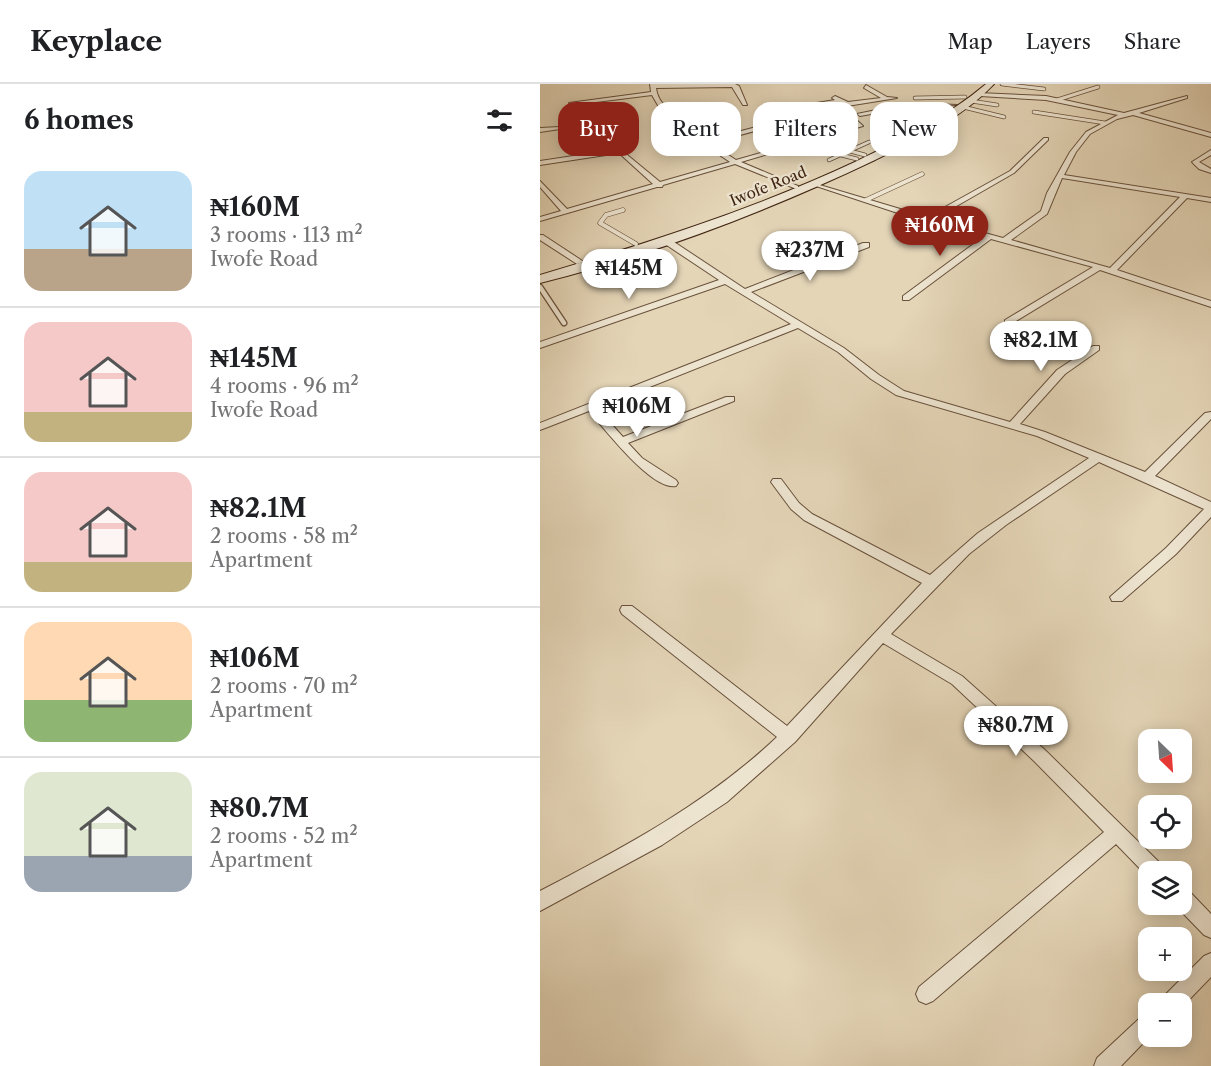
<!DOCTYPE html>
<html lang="en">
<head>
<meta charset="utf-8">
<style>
	body { margin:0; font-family:"Libre Caslon Text",serif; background:#f2f2f2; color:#202124; height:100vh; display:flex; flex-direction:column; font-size:22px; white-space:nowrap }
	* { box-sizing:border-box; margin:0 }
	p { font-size:20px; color:#757577 }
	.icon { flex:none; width:33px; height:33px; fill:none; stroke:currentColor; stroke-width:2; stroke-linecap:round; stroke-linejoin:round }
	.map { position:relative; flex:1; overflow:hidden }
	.details { display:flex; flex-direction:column; background:#fff; width:540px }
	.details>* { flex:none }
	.banner { position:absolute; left:18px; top:18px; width:562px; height:54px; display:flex; gap:12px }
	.needle { width:39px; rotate:155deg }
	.fabs { position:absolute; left:598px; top:645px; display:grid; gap:12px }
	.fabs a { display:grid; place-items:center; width:54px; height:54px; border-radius:12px; background:#fff; box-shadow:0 3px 15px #0003; font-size:30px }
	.price { position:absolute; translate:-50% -51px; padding:0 14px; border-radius:21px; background:#fff; color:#222; font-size:20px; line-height:39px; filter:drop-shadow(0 2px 3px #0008) }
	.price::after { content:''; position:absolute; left:50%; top:36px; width:18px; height:14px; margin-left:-9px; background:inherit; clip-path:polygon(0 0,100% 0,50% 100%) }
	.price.current { background:#8f2418; color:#fff }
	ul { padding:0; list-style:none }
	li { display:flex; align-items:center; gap:18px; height:150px; padding:0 24px }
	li+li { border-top:2px solid #e0e0e0 }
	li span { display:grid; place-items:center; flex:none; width:168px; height:120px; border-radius:18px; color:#555 }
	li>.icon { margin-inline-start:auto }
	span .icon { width:72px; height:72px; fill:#fffc; stroke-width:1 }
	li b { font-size:26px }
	h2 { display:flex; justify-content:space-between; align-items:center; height:72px; padding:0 24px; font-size:26px }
	.chip { padding:0 21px; border-radius:18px; background:#fff; box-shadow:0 3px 15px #0003; font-size:21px; line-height:54px }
	.chip.current { background:#8f2418; color:#fff }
	header { display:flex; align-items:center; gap:36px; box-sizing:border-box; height:84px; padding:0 30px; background:#fff; border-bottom:2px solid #e0e0e0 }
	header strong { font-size:28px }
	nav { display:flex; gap:33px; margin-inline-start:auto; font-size:21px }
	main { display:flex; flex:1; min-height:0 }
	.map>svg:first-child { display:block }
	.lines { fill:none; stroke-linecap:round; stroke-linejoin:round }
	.lane-far2-casing { stroke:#69513b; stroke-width:4.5 }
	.lane-far1-casing { stroke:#69513b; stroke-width:5 }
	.lane-casing { stroke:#69513b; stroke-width:7 }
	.street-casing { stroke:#69513b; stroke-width:2 }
	.secondary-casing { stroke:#402512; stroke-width:2 }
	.lane-far2 { stroke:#ede4d0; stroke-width:3 }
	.lane-far1 { stroke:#ede4d0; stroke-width:4 }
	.lane { stroke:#ede4d0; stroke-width:4.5 }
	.street { fill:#ede4d0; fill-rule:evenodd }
	.secondary { fill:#ede4d0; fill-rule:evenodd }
	.labels { text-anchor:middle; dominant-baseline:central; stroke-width:4.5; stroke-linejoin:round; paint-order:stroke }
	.far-street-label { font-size:15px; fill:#402512; stroke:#ede4d0 }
</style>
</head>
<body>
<header>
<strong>Keyplace</strong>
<nav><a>Map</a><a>Layers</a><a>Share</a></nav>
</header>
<main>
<section class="details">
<h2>6 homes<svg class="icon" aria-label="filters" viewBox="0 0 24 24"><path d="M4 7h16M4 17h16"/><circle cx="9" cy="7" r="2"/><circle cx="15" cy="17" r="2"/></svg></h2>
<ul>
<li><span style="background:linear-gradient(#bfe0f5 65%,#b9a48a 0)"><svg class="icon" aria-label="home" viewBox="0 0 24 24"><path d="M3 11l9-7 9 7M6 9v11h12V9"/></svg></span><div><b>₦160M</b><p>3 rooms · 113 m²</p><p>Iwofe Road</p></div></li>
<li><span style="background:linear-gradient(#f6c9c9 75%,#c2b280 0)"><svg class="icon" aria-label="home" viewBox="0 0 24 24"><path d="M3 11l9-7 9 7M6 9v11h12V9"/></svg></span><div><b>₦145M</b><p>4 rooms · 96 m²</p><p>Iwofe Road</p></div></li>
<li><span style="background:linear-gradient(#f6c9c9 75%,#c2b280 0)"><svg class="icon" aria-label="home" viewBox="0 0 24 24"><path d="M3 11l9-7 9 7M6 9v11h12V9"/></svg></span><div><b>₦82.1M</b><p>2 rooms · 58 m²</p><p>Apartment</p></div></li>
<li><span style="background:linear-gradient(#ffd9b3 65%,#8fb573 0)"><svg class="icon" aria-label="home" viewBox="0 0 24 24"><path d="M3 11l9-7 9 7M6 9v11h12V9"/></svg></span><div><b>₦106M</b><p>2 rooms · 70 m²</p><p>Apartment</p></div></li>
<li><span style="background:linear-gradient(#dfe7d0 70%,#9aa5b1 0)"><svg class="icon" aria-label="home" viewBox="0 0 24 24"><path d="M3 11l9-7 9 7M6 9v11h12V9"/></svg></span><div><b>₦80.7M</b><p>2 rooms · 52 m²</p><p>Apartment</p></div></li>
</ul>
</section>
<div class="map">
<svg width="671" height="982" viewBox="0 0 671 982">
	<rect width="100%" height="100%" fill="#e4d5b7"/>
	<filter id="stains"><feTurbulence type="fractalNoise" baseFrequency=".00333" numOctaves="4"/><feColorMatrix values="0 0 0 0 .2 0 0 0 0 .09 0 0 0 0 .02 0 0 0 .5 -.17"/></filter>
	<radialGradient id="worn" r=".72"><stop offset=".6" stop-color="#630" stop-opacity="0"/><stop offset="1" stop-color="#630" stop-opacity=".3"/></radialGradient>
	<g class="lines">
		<!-- lane-far2 casing -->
		<g class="lane-far2-casing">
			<g id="lane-far2">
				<path d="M462,0l42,5"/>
				<path d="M375,14l50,-1"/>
				<path d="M517,16l41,-13"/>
				<path d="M431,17l26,4"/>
				<path d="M423,23l41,10"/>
				<path d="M494,28l71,11"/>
				<path d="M310,67l15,4"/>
				<path d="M301,71l16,4"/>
				<path d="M289,76l40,-18"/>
			</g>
		</g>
		<!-- lane-far1 casing -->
		<g class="lane-far1-casing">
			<g id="lane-far1">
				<path d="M326,116l56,-26"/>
				<path d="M83,126l-17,5 -6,8 36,21"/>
			</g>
		</g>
		<!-- lane casing -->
		<g class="lane-casing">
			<path id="lane" d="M0,203l24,36"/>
		</g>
		<!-- street casing -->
		<g class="street-casing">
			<g id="street">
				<path d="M110,0h85l4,2 8,19h-4l-11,-18 -76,1c3,25 35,33 51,52l57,-15 -4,-3 3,-2 46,19 47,-14 -11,-11 3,-2 15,14 -122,36 57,24v2h-4l-59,-24 -72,21 -1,2h-5l-117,34v-4l21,-6 -21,-24v-6l27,28 86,-25 -34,-31 -79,12v-4l80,-12 40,33 70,-20 -24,-16 -19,-20 -27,-17 -8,-14 -80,10 -3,-2 82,-11zM230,43l32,14 -66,19 -26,-17z"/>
				<path d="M326,1l21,12 10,1 -50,8 -7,-3 -69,10 -3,-2 67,-11 -3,-2 3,-2 13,6 33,-4 -17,-10z"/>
				<path d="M438,9l68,3 78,17 63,-17v2l-48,15 72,20v4l-78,-22 -16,4 -27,15 -14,18 -12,23 147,23v4l-24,-4 -70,72 94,31v6l-111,-37 -89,54h-6v-4l88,-53 -102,-28 -82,61h-6v-4l80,-59 -58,-15 -112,-37v-2l114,34 83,-46 34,-33h4v2l-34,33 -80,46 69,19 38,-27 6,-18 23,-41 16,-20 32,-17 -72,-15 -66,-4zM522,94l118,19 -70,71 -99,-28 36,-26z"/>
				<path d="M370,19l47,2 -47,2 -50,9 -3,-2z"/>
				<path d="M20,43v2l-20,3v-4z"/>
				<path d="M671,66v5l-12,7 12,7v4l-12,-4 -7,-7z"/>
				<path d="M0,151h3l41,27 -7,2 -37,-24z"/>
				<path d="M122,154h6l77,51 118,-46h6v4l-118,45 93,56 35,27 25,16 106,31 47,-52 36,-24h6v4l-34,24 -45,50 25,8 100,40 60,-59 6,-1v7l-56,57 56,26v15l-35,37 -54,47h-10l-2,-4 56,-49 38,-39 -105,-47 -93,63 -37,29 -78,80 71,42 84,75 117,115 2,6h-16v6l-33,-34 -183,157 -7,3 -7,-3 -3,-7 3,-7 185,-155 -70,-71 -82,-77 -69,-41 -88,99 -68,60 -65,43 -122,66v-20c86,-45 166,-87 237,-154l-155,-123 -2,-4 2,-4h10l155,120 135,-143 -118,-63 -13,-11 -20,-27 2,-3h8l18,24 13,11 118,61 48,-42 111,-75 -52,-22 -141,-41 -25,-16 -33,-27 -40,-24 -201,80 26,29 103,-40h8v4l-106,42 14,15 34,22 2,3 -2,3c-24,5 -72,-58 -87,-75l-49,19v-7l251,-99 -66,-40 -185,64v-6l179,-62 -57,-38z"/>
				<path d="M642,805l7,2 22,23v24l-7,-3 -29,-30 7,-1z"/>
				<path d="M671,869v24l-29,30v-3h-22l3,-7 41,-41z"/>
				<path d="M609,928l1,24 -29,30h-27l3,-8 45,-42z"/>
			</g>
		</g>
		<!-- secondary casing -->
		<g class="secondary-casing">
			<path id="secondary" d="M446,0h8c-32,34 -78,56 -119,76 -105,50 -222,95 -335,123v-8c108,-32 215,-66 317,-114 45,-22 90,-44 129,-77z"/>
		</g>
		<!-- lane-far2 -->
		<use href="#lane-far2" class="lane-far2"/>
		<!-- lane-far1 -->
		<use href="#lane-far1" class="lane-far1"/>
		<!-- lane -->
		<use href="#lane" class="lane"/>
		<!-- street -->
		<use href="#street" class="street"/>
		<!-- secondary -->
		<use href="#secondary" class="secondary"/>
	</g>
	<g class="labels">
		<!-- far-street labels -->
		<g class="far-street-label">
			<text transform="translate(228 102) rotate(-22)">Iwofe Road</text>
		</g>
	</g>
	<rect width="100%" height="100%" filter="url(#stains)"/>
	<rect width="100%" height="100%" fill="url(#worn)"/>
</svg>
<div class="fabs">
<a><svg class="needle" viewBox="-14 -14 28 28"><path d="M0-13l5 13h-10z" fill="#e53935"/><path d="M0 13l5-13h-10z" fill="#757577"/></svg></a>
<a><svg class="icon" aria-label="locate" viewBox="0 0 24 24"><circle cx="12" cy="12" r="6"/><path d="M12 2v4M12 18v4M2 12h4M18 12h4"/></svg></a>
<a><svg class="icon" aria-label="layers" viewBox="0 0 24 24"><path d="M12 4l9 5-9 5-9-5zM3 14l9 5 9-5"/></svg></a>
<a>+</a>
<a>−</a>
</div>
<b class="price current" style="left:400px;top:173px">₦160M</b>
<b class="price" style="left:270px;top:198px">₦237M</b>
<b class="price" style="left:89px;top:216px">₦145M</b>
<b class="price" style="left:501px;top:288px">₦82.1M</b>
<b class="price" style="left:97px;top:354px">₦106M</b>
<b class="price" style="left:476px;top:673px">₦80.7M</b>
<div class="banner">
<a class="chip current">Buy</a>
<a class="chip">Rent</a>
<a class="chip">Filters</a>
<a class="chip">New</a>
</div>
</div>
</main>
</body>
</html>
